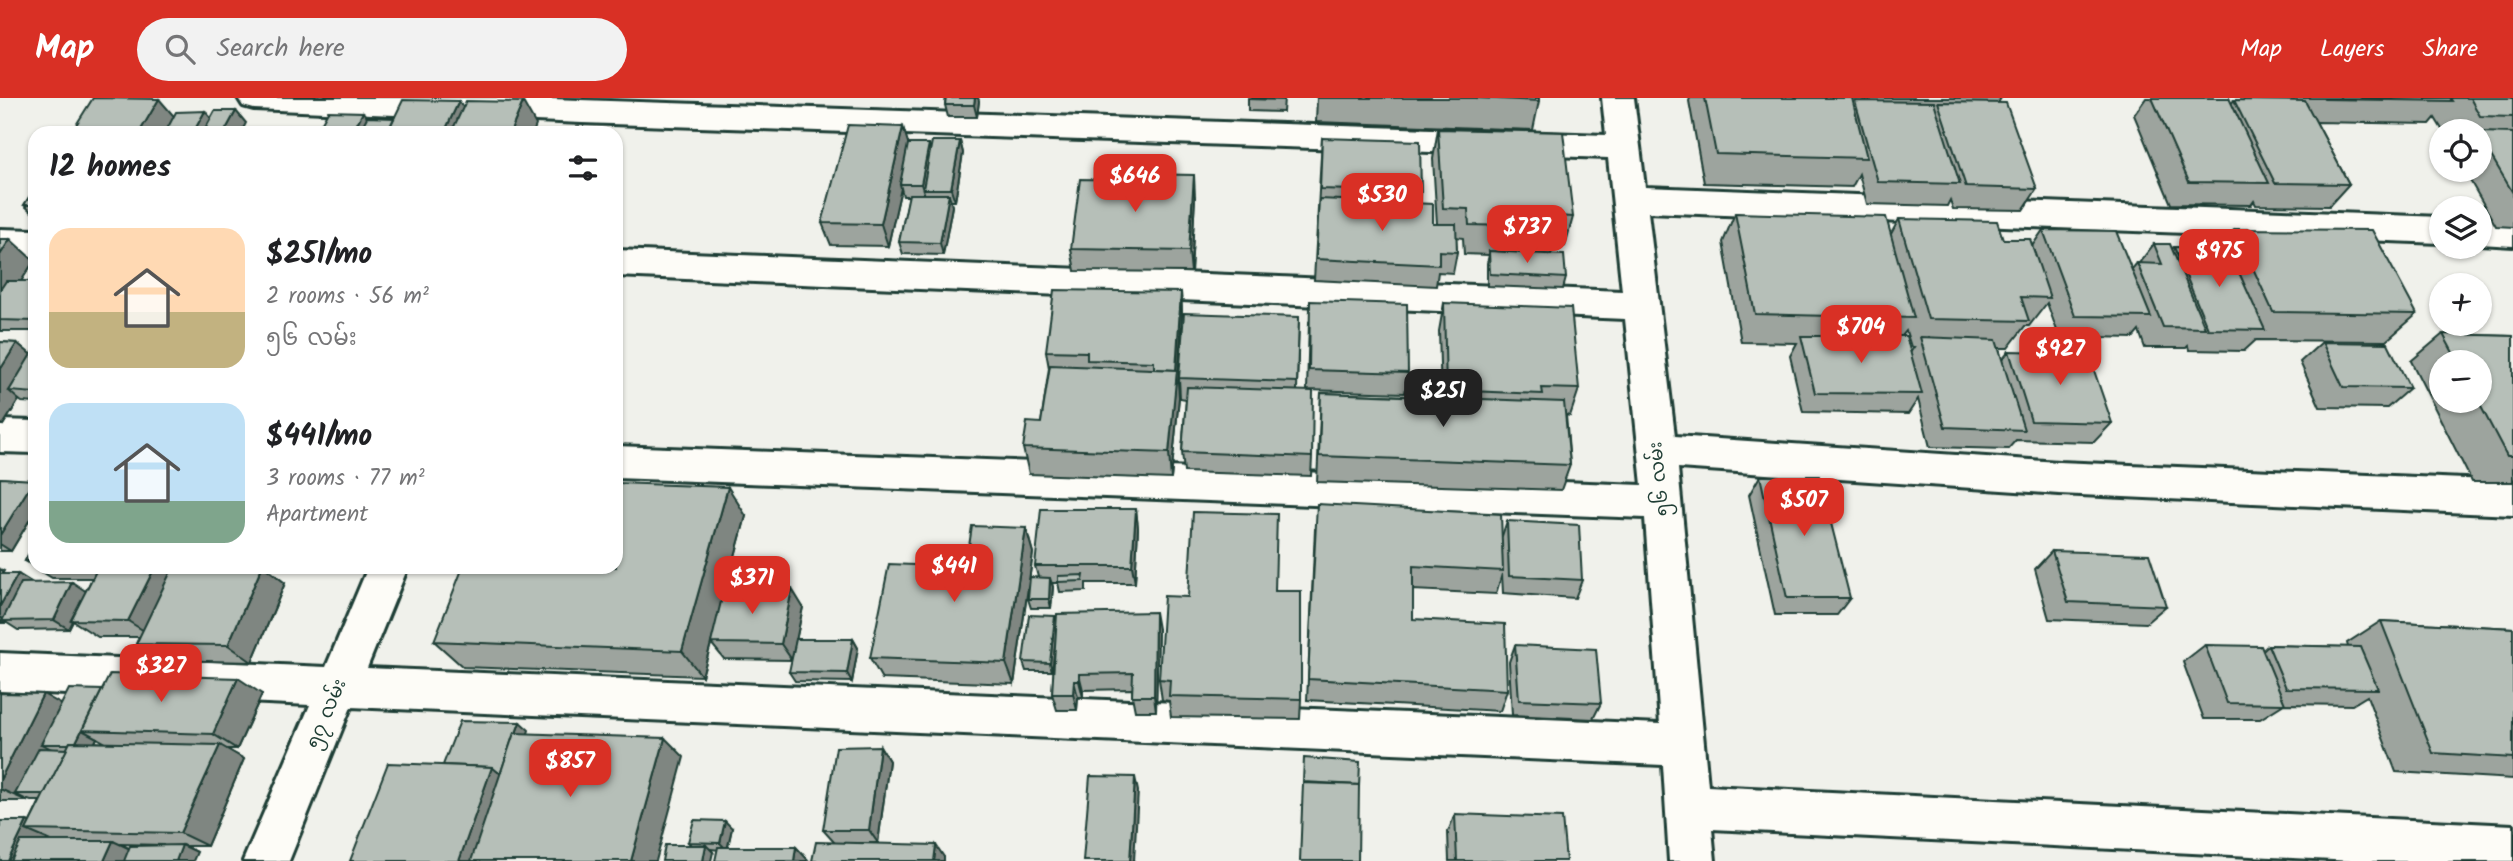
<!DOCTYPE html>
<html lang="en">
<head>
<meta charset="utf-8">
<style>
	body { margin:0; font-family:Kalam,"Noto Sans Myanmar",sans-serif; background:#f2f2f2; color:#202124; height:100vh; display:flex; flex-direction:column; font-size:26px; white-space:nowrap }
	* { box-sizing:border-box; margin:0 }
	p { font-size:23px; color:#757577 }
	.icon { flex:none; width:38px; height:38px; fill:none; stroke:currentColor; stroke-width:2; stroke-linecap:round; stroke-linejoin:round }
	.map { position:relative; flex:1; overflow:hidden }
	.sheet { position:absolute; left:28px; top:28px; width:595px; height:448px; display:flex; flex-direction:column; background:#fff; border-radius:21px; box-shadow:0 2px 5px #0004 }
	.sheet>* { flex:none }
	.fabs { position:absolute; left:2429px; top:21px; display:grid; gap:14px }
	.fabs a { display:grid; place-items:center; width:63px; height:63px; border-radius:50%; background:#fff; box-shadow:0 2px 5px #0004; font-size:35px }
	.price { position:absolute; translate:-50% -60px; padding:0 16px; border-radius:14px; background:#d93025; color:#fff; font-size:23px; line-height:46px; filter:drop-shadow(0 2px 4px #0008) }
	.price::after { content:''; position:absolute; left:50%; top:42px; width:21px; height:16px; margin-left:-10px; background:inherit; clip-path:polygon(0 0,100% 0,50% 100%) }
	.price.selected { background:#222; color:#fff }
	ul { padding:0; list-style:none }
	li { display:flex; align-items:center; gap:21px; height:175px; padding:0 21px }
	li span { display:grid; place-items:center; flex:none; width:196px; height:140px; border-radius:21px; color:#555 }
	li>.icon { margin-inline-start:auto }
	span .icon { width:84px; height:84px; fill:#fffc; stroke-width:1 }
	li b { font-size:30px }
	h2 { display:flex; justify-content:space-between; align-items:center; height:84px; padding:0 21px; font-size:30px }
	header { display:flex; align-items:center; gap:42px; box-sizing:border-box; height:98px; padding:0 35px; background:#d93025; color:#fff }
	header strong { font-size:33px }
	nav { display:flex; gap:38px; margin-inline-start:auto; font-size:24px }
	.search { width:490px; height:63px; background:#f2f2f2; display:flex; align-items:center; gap:18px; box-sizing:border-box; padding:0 24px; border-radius:38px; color:#757577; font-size:26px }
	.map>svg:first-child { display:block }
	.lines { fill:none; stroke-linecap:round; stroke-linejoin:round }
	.minor-casing { stroke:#1f3d34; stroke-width:6 }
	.minor { fill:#fdfcf7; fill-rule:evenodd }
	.wall { fill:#9da49e; stroke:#1f3d34; stroke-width:2; fill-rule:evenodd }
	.shaded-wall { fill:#7f8681; stroke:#1f3d34; stroke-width:2 }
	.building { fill:#b6bfb8; stroke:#1f3d34; stroke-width:2 }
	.labels { text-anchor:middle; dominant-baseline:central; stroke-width:5; stroke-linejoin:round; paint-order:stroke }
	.street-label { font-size:19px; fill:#1f3d34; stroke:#fdfcf7 }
</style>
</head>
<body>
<header>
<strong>Map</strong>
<div class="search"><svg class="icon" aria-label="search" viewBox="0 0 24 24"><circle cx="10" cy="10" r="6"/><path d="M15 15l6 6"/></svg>Search here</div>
<nav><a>Map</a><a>Layers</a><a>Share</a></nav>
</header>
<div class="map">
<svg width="2513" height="763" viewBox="0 0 2513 763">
	<rect width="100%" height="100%" fill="#f0f1eb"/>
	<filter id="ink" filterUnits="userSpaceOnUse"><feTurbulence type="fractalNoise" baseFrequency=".0143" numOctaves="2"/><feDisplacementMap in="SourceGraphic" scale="14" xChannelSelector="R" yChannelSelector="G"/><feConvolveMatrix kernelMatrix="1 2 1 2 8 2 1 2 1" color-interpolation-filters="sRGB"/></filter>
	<g filter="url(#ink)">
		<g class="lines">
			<!-- minor casing -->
			<g class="minor-casing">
				<g id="minor">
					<path d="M238,0h283l1085,37 -4,-37h32l11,89 796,30v26l-793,-31 27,224 384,26 454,19v34l-454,-21 -381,-26 30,318 805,39v36h-160l-641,-32 3,32h-46l-6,-96 -1312,-58 -62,154h-46l67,-156 -310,-14v-38l326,14 42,-100h40l-41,101 1293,56 -15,-206 -1029,-40v-32l1026,39 -17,-166 -1009,-43v-26l1006,41 -14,-133 -1026,-35 -328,-14 -11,-3z"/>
					<path d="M2480,120l33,2v26l-33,-2z"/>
					<path d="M0,131l35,1v26l-35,-1z"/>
					<path d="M0,322l35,1v32l-35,-1z"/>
				</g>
			</g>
			<!-- minor -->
			<use href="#minor" class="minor"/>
		</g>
		<!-- wall -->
		<g class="wall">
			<path d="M946,0h32l1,3 -2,16h-29l-3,-12z"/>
			<path d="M1248,0h36l-1,14 -35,-1z"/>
			<path d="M1317,0h222v3l-6,29 -217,-8z"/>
			<path d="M1690,0h311l-3,5 39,86 -14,21 -70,-1 -3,-9 -3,6 -80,-2 -8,-30 -7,13 -148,-4 -15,-82z"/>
			<path d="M2146,0h83l2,6 3,-4 60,1 -1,-3h220v129l-17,-1 -32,-56h16v-39h-37l-8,-13 -5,6 -114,-2 33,62 -20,22 -73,-1 -2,-4 -3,4 -80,-1 -37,-89z"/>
			<path d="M903,29l5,17 22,6 30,-9 3,12 -8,48h-5l2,5 -9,49 -40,-1 -4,-12 10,-46h-6l-2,-8 -13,58 -57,-1 -9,-22z"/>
			<path d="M1438,31l135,88 -8,29 -12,-1 -2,10 15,23 -3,11 -76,-3v-23l2,-8 -25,-1 -1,-16 -7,-1 1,15 -4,21 -15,-1 -2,14 -122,-6 8,-142 99,54 -1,12 13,20h4l-4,-65z"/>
			<path d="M35,90v27l-11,-10z"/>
			<path d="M1195,99l-4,75 -116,-1 -4,-22z"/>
			<path d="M1735,115l156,21 8,-15 104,20 29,7 11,-16 89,39 5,-6h2l15,-19 18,5 2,-2h44l17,-18 182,85 -31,27 -130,-1 -12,11 -55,-1 -1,-4 -2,2h-41l-6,-17 -6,7 -74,-2 -12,-33 -18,23h-4l-17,22h-9l3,12 7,-9 103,72 -18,19 -78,-2 -8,9 -78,-2 -12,-48 -10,15 -105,-2 -13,-56 7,-13 -56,-1 -18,-100zM1906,233l5,16h3l-4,6 -8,-17z"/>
			<path d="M0,141l34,22 -13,20h14v50h-35z"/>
			<path d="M1181,194l1,21 -4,69 1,15 -8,82 -142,-5 -6,-26 18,-25 8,-55 -3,-17z"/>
			<path d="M1444,205l135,86 -9,27 -4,-1 4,50 -9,25 -244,-8 4,-89 120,4 -2,-66z"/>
			<path d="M1299,219l-2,74 15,66 -1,19 -127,-4 -2,-20 4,-53 -6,-1 -1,-20z"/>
			<path d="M1309,224l99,51 -3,20 -98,-3z"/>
			<path d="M2443,236l70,2v146h-41l-61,-121zM2441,264h39v39h-39z"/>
			<path d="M0,244l17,1 14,12 4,-4v52l-13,-1 -3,-2 -16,25h-3z"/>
			<path d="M2322,244l88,46 -23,20 -67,-1 -20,-45z"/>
			<path d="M1760,378l90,122 -13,17h-62l-26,-120z"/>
			<path d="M0,380l35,3v30l-24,40h-11z"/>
			<path d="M1136,411l2,19 -3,55h-49v8l-26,1 -2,-9h-6l1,4 -2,21h-20l-3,-9 10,-22 -3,-11z"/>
			<path d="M746,418l-20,73 77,18 -11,53 -68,-1 -13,-16 2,-6 -11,39 -239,-9 -29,-26z"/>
			<path d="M1507,423l75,59 -7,18 -72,-5 -1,-19 -6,20 -83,-4v29l94,71 -7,21 -193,-11 8,-171 187,7z"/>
			<path d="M1026,430l7,25 -19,131 -132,-5 -12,-21 96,-91z"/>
			<path d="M35,443v26h230l20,16 -33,79 -90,-2 -26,-16 3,-7h-41l-25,-16 -4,8 -51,1 -11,-7h-7v-54l4,2 -2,3h16l14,9 54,8 6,-13h-40l-27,-17z"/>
			<path d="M2052,453l114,55 -20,17 -97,-4 -14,-50z"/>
			<path d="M1275,493l26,108 -1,20 -129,-2 -2,-16 -7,-1 -3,-21 29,-82z"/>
			<path d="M2381,523l132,7v151l-117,-7 -29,-76 -15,9 -68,-1 -24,15h-56l-21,-57 22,-17 58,5 5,-5 80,2 -1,-4z"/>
			<path d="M1057,524l101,7 -2,82h-21l-3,-15v-7l-49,1v7h-5l-1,13h-20l-5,-16 4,-53 -4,30h-26l-3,-9z"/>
			<path d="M853,541l5,9 -6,34 -57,-1 -6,-9z"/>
			<path d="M1515,547l86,58 -8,16 -81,-4 -3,-53z"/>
			<path d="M0,595l61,11 201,-10 -25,55h-11l18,10 -37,87h-23l13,6 -197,9 30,-39 10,-21h-9l-3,-1 -1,1h-27zM97,640l9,5 -11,-1zM120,746l44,1 -35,3z"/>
			<path d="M880,648l9,15 -11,82h-28l94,14v4h-132l22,-19 -11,-12z"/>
			<path d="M1455,716l111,47h-117l-1,-29z"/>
			<path d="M732,730l-4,19h68l12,13 -97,-11 2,3 -22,-7 -3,-3z"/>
		</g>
		<!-- shaded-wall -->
		<g class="shaded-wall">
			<path d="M975,0h3l1,3 -2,16 -3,-12z"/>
			<path d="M159,1l20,23 -7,11h-33z"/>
			<path d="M459,3l15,23 -5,9h-25z"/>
			<path d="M523,4l13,23 -3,8h-23z"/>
			<path d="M205,13l10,12 -5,10h-17z"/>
			<path d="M236,13l10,12 -5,10h-17z"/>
			<path d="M363,14l9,12 -5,9h-15z"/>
			<path d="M903,29l7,22 -10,35 1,4 -13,58 -7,-22z"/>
			<path d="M960,43l3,12 -8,48 -4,-12z"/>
			<path d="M929,46l3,12 -9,33 2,7 -4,-12z"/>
			<path d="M1194,77l1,22 -4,75 -2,-21z"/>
			<path d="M949,96l3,12 -9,49 -3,-12z"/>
			<path d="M10,141l24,22 -34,53v-59z"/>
			<path d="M1181,194l1,21 -4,69 1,15 -8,82 -2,-26 7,-77z"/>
			<path d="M17,245l18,15 -26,33 10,9 -16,25 -3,-2v-53z"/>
			<path d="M34,382l1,1v30l-24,40 -11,-7v-9z"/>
			<path d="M728,389l18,29 -44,160 -20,-25z"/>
			<path d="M1136,411l2,19 -3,55 -3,-17z"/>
			<path d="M1026,430l7,25 -19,131 -8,-21z"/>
			<path d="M155,469h19l-20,70 -26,-16z"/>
			<path d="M262,469h3l20,16 -33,79 -24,-17z"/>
			<path d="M18,476l15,9 -27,38 -6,-4v-11z"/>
			<path d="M1050,480l3,9 -2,21 -2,-9z"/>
			<path d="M72,484l15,10 -16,28 2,1 -4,8 -15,-9z"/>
			<path d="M792,491l11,18 -11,53 -11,-16z"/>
			<path d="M1155,514l3,17 -2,82 -2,-15z"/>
			<path d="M1055,518l3,9 -6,46 -2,-8z"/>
			<path d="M853,541l5,9 -6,34 -5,-9z"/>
			<path d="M1079,576l4,16v7l-4,-16z"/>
			<path d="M238,580l24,16 -25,55 -24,-15z"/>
			<path d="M1074,583l4,16 -1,13 -4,-16z"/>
			<path d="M43,596l28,16 -30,34 11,5 -37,45 12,6v1l-27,-12v-9z"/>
			<path d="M520,624l9,8 -16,50 -10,-8z"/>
			<path d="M82,632l15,8 -7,14 -15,-8z"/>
			<path d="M665,640l19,19 -28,104h-25z"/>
			<path d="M220,647l24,14 -37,87 -27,-13z"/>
			<path d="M880,648l9,15 -11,82 -9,-13z"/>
			<path d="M492,669l24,19 -25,75h-32z"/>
			<path d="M1135,679l3,14 -4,70h-4z"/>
			<path d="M27,723l21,9h-22l28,12 -9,19h-37z"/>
			<path d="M725,723l7,7 -5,22 -7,-7z"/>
			<path d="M113,743l28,13 -3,7h-34z"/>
			<path d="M182,747l15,7 -4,9h-17z"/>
			<path d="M706,747l7,7 -2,9h-8z"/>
			<path d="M936,747l8,12v4h-10z"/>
			<path d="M796,749l12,13 -1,1h-13z"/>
		</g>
		<!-- building -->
		<g class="building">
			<path d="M93,0l66,1 -20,34h-68z"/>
			<path d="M946,0h29l-1,7h-29z"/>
			<path d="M1248,0h36v2l-36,-1z"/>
			<path d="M1475,0h64v3z"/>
			<path d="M1705,0h147l15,60 -151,-4z"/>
			<path d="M2152,0h77l40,85 -80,-1z"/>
			<path d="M2323,0h127l2,3 -128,-2z"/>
			<path d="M2470,0h43v19l-33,-1z"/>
			<path d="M403,2l56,1 -15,32h-57z"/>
			<path d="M2234,2l71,1 44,83 -74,-1z"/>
			<path d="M466,3l57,1 -13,31h-59z"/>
			<path d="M1855,3l79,1 26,82 -82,-2z"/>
			<path d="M1938,4l68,1 31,86 -71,-2z"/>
			<path d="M205,13l-12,22h-28l11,-21z"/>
			<path d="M215,13h21l-12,22h-21z"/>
			<path d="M328,13l35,1 -11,21h-36z"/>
			<path d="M367,19l27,1 -7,15h-28z"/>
			<path d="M848,27l55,2 -22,97 -59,-1z"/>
			<path d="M1438,31l125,3 10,85 -16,-1 1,11 -89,-2 -1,-16 -25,-1z"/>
			<path d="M2480,34l33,1v60l-33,-56z"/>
			<path d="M1322,40l98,3 1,51 -101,-3z"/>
			<path d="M932,43h28l-9,48h-28z"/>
			<path d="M908,46h21l-8,40h-21z"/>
			<path d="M1140,76l54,1 -5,76 -118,-2 9,-70 60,1z"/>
			<path d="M35,90v17h-11z"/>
			<path d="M909,96h40l-9,49 -41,-1z"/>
			<path d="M1319,101l114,5v20h23l1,28 -18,-1v14l-123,-6z"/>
			<path d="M1735,115l151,4 28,101 -159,-4z"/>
			<path d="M1899,121l98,2 6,18h27l20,59 -29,-1 8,24 -101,-2z"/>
			<path d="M2235,131l137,1 45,84 -144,-2z"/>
			<path d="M2043,132l73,1 35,86 -76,-1z"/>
			<path d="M0,141h10l-10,16z"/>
			<path d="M2154,146h16l35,84 -42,-1 -26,-64 25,1z"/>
			<path d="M2174,149l54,1 37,82 -57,-1z"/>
			<path d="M1489,153l75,4 2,23 -76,-4z"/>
			<path d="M6,183h29v40l-35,-1v-30z"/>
			<path d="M1054,192l127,2 -5,78 -22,-1v-7l-67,-2v-8l-41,-1z"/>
			<path d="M1310,203l97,3 1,69 -99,-3z"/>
			<path d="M1444,205l127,5 8,81 -37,-1 1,6 -97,-4z"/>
			<path d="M1184,215l115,4 -2,65 -118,-4z"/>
			<path d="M2443,236l70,2v120h-6l-29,-55h2v-39h-22z"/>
			<path d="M1801,238h105l16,58 -107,-1z"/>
			<path d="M1920,239l76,3 28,90 -79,-3z"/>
			<path d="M0,244l17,1 -17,27z"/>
			<path d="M2322,244l66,1 22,45 -67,-1z"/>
			<path d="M33,253h2v42l-26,-2z"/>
			<path d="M2009,253l79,2 24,70 -81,-2z"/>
			<path d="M1050,267l127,5 -8,83 -146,-5 4,-26 14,1z"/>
			<path d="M1187,289l126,4 -1,66 -130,-5z"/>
			<path d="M1321,295l243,9 6,63 -251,-9z"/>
			<path d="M1760,378h59l31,122h-63z"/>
			<path d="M0,380l34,2 -34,55z"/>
			<path d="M616,385l112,4 -46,164 -248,-10 29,-74h153z"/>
			<path d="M1317,406l184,10 2,57 -90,-5v53l92,5 2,66 -199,-11z"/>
			<path d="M1041,411h95l-4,57h-97z"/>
			<path d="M1193,414l84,2 -2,77h26v108l-132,-3 1,-16 -11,-1 5,-83 24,1z"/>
			<path d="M1507,423l72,4 3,55 -73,-4z"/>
			<path d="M972,428l54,2 -20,135 -136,-5 19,-94 77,3z"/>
			<path d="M35,443v20h-10z"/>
			<path d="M2052,453l97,3 17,52 -98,-4z"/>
			<path d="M98,469h57l-27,54 -57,-1z"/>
			<path d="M173,469h89l-34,78 -92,-1z"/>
			<path d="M0,476h18l-18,32z"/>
			<path d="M1084,477l-1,6 -25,1v-6z"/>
			<path d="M1030,479l20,1 -1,21h-21z"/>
			<path d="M72,484l-18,38 -52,1 19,-38z"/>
			<path d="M724,491h68l-11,55 -70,-1z"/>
			<path d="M1155,514l-1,84h-22l1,-23 -54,1v7h-5l-1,13h-21l5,-80z"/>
			<path d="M1029,517l26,1 -5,47 -27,-1z"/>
			<path d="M2381,523l132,7v130l-80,-5z"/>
			<path d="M796,541h57l-6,34 -58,-1z"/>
			<path d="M1515,547l81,4 5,54 -82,-3z"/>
			<path d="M2205,547l56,1 24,58 -58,-1z"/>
			<path d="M2268,547l92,2 18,42 -92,-1z"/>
			<path d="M110,576l128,4 -25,56 -131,-4z"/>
			<path d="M69,591l33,1 -26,52h-6l-1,2h-28z"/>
			<path d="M0,595l43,1 -43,86z"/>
			<path d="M460,623l60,1 -4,11h-2l-13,39h-3l-6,-5 -49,-2z"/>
			<path d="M514,635l151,5 -34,123h-160z"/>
			<path d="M70,644l150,3 -40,88 -154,-3z"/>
			<path d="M880,648l-11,84h-46l13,-83z"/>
			<path d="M39,650l28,1 -23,45h-29z"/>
			<path d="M1304,660l56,4 -1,25v-2l-56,-3z"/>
			<path d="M388,665l104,4 -33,94h-109z"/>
			<path d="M1090,678l45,1 -5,84h-47z"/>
			<path d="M1303,685l56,2 -1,76h-58z"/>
			<path d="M1455,716l107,4 4,43h-109z"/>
			<path d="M694,722l31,1 -5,22 -32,-1z"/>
			<path d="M0,723h27l-19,40h-8z"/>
			<path d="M21,743h92l-9,20h-93z"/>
			<path d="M816,744l120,3 -2,16h-122z"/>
			<path d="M182,747l-6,16h-52l6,-15z"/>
			<path d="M665,747h41l-3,16h-41z"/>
			<path d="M718,749h78l-2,14h-79z"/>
		</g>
	</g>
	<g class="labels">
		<!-- street labels -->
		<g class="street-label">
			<text transform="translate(1660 381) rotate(-96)">၅၆ လမ်း</text>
			<text transform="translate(327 616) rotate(-67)">၅၇ လမ်း</text>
		</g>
	</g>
</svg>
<div class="fabs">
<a><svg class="icon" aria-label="locate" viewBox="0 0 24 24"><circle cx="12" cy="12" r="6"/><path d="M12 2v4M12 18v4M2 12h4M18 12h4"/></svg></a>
<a><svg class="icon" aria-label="layers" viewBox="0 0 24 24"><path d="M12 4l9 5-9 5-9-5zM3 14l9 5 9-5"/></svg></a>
<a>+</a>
<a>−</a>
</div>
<b class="price" style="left:1135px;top:116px">$646</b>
<b class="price" style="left:1382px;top:135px">$530</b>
<b class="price" style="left:1527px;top:167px">$737</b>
<b class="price" style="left:2219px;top:191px">$975</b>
<b class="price" style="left:1861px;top:267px">$704</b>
<b class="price" style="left:2060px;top:289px">$927</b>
<b class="price selected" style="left:1443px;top:331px">$251</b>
<b class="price" style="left:1804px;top:440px">$507</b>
<b class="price" style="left:954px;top:506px">$441</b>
<b class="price" style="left:752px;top:518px">$371</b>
<b class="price" style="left:161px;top:606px">$327</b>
<b class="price" style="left:570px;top:701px">$857</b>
<section class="sheet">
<h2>12 homes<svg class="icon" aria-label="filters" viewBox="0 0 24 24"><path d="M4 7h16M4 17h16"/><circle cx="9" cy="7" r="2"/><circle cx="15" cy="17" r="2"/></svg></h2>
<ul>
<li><span style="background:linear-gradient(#ffd9b3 60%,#c2b280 0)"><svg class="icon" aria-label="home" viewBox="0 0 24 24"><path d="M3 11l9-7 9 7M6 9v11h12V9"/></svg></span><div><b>$251/mo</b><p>2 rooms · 56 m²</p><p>၅၆ လမ်း</p></div></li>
<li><span style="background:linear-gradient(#bfe0f5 70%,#7fa58c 0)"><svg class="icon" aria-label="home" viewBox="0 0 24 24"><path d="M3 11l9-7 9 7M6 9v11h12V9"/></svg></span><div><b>$441/mo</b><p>3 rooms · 77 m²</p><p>Apartment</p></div></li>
</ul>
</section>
</div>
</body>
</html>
